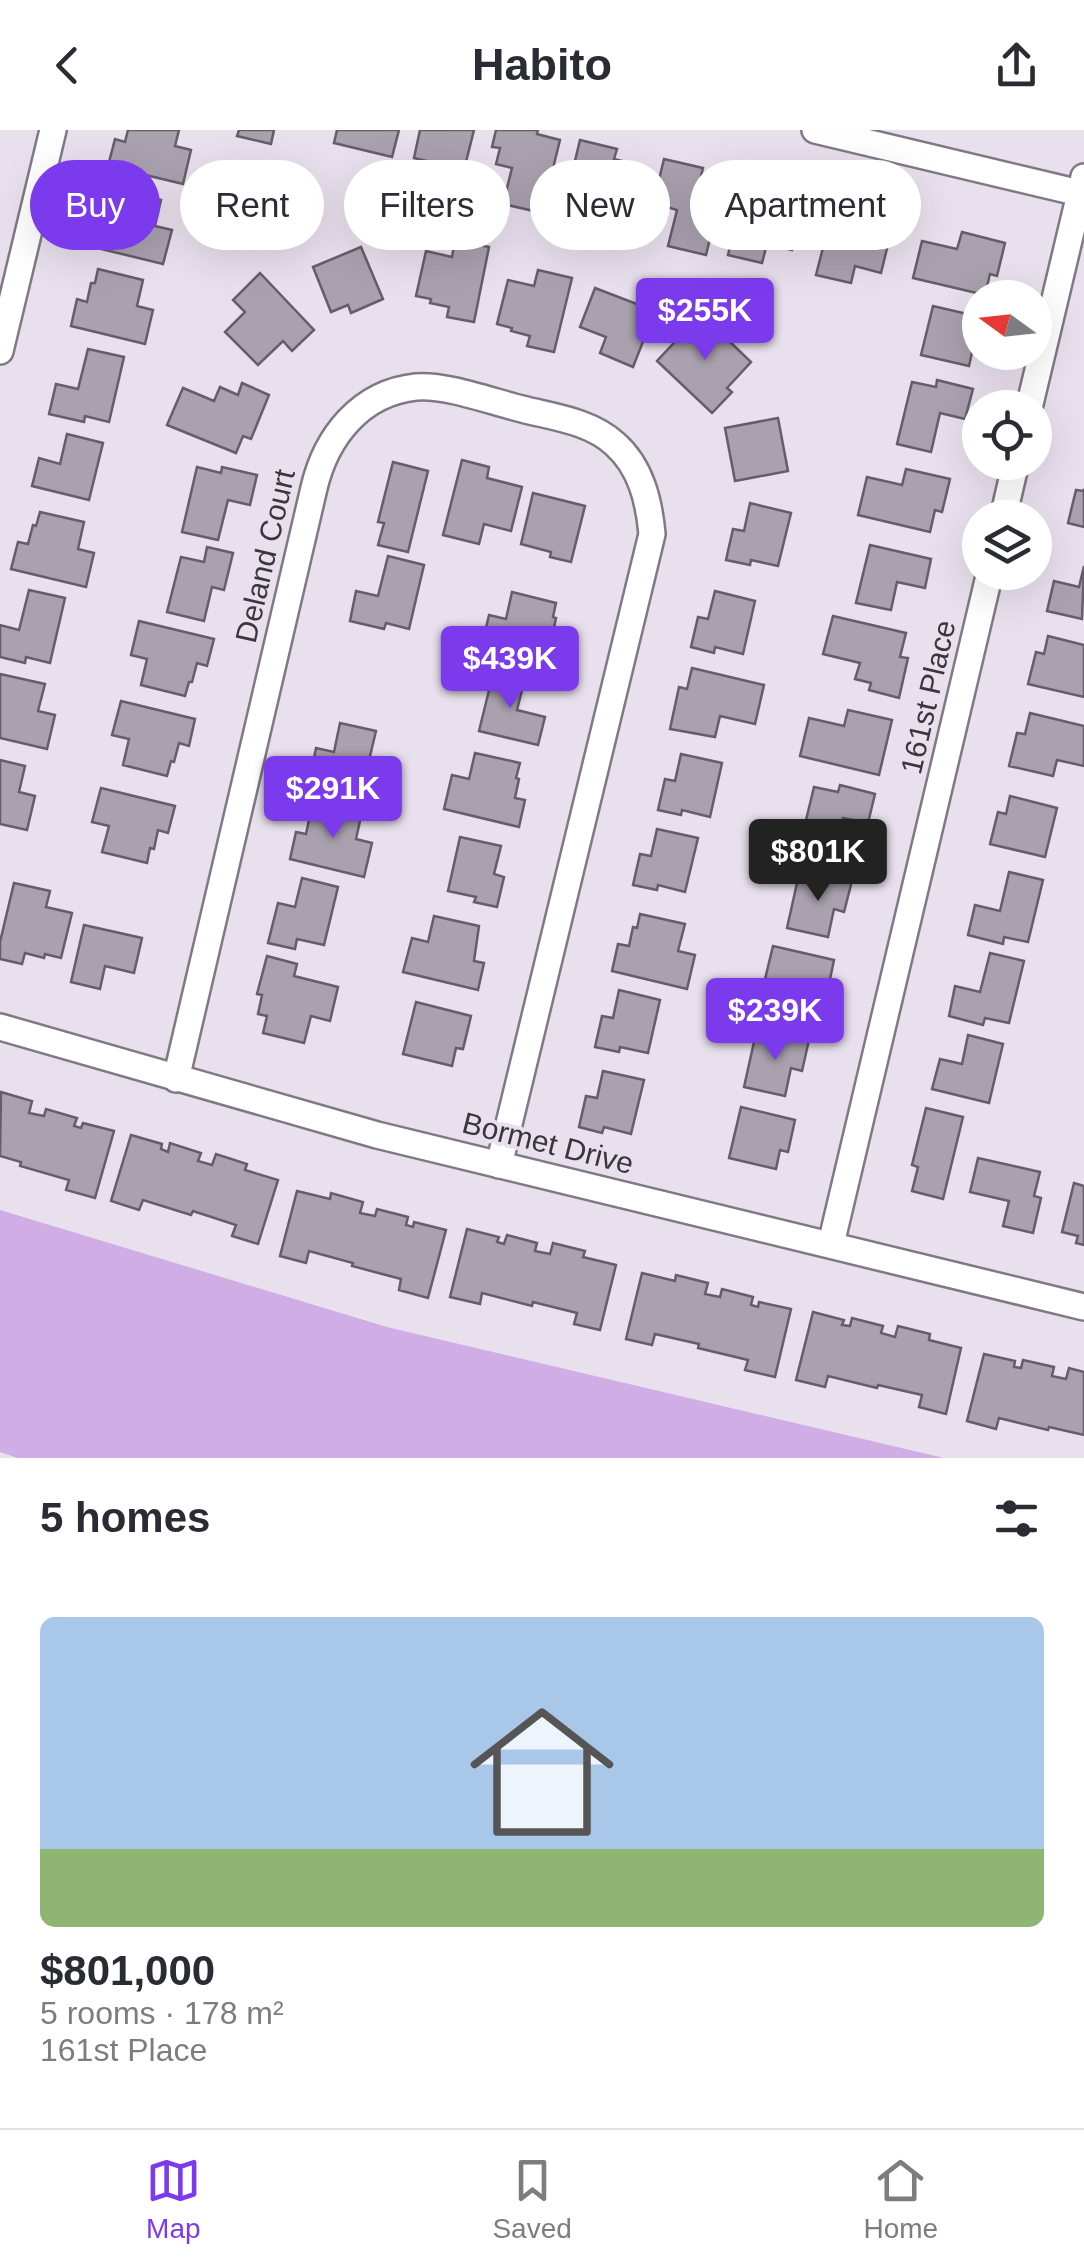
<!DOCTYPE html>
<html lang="en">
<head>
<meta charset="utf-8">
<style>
	body { margin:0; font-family:Arial,sans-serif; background:#f2f2f3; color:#2b2b33; height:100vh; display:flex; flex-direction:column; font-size:38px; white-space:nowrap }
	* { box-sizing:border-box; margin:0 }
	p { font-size:32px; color:#7c7c81 }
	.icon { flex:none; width:55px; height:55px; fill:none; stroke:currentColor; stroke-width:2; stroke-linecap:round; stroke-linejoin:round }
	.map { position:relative; height:1328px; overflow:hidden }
	.sheet { display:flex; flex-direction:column; background:#fff; flex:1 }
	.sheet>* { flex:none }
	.top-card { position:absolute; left:30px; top:30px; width:1025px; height:90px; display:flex; gap:20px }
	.needle { width:65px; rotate:285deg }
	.fabs { position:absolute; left:962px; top:150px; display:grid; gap:20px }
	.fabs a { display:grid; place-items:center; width:90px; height:90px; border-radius:50%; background:#fff; box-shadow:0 10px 40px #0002; font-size:50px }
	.price { position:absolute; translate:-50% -85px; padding:0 22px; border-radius:10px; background:#7c3aed; color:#fff; font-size:32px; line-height:65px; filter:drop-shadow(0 2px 5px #0008) }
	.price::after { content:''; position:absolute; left:50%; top:60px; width:30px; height:22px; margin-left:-15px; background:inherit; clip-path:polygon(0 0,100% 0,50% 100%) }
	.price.selected { background:#222; color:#fff }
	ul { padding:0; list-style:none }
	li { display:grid; align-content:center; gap:20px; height:530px; padding:0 40px }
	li+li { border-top:2px solid #e1e1e2 }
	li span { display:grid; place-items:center; height:310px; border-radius:15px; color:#555 }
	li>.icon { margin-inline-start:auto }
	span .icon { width:180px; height:180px; fill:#fffc; stroke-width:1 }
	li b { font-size:42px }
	h2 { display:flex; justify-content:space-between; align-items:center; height:120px; padding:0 40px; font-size:42px }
	.chip { padding:0 35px; border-radius:45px; background:#fff; box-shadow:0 10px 40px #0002; font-size:35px; line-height:90px }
	.chip.selected { background:#7c3aed; color:#fff }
	header { display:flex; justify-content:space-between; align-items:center; height:130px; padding:0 40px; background:#fff; font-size:45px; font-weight:800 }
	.tab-bar { display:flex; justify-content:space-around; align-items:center; height:140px; border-top:2px solid #e1e1e2; background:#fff; font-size:28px; color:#7c7c81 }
	.tab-bar a { display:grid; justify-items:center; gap:5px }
	.tab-bar .selected { color:#7c3aed }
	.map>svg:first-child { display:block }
	.green { fill:#d1ade5 }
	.building { fill:#a9a1ad; stroke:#655e69; stroke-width:2.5 }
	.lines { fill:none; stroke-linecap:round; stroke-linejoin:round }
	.minor-casing { stroke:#807884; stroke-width:30 }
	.minor { stroke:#fff; stroke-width:25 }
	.labels { text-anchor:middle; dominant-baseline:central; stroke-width:8; stroke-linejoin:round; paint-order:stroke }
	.street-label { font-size:30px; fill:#3a363c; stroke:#e9e0ed }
</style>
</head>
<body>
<header><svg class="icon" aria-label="back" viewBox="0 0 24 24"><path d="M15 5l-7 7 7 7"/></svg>Habito<svg class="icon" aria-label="share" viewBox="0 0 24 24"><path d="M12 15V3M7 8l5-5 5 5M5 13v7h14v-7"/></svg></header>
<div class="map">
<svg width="1084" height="1328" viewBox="0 0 1084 1328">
	<rect width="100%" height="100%" fill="#e9e0ed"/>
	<!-- green -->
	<path class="green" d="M0,1080l387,117 557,131h-926l-18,-6z"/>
	<!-- building -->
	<g class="building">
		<path d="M128,0h51l-4,16 16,4 -8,34 -75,-18 7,-27 10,3z"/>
		<path d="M239,0h35l-3,14 -34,-8z"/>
		<path d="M337,0h62l-7,27 -58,-14z"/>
		<path d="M420,0h54l-10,40 -50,-12z"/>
		<path d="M496,0h42l-1,4 23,6 -18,73 -39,-9 9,-36 -16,-4 4,-16 -8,-1z"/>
		<path d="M580,10l37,9 -3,10 31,8 -9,40 -54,-12 7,-27 -15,-3z"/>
		<path d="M664,29l39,9 -2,8 23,6 -18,73 -38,-9 9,-36 -17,-5 4,-15 -7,-2z"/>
		<path d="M745,51l27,6 -3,10 19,5v3l14,4 -10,41 -25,-6 -5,19 -34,-8z"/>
		<path d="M117,59l44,11 -6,26 17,4 -9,34 -74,-18 6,-27 10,3 5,-19h4z"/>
		<path d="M822,67l39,9 -2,10 19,5 -1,3 15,4 -11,45 -26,-7 -4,17 -35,-8 11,-43 -13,-3z"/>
		<path d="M962,102l43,11 -8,33 -7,-2 -5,21 -72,-17 9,-37 35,8z"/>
		<path d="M455,110l34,7 -15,75 -27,-5 2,-10 -19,-4 1,-4 -15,-3 10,-45 26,6z"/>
		<path d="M361,117l22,52 -32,14 -3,-8 -17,7 -18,-45z"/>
		<path d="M98,139l45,11 -6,26 16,4 -8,34 -74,-18 6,-27 10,3 4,-19h4z"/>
		<path d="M538,140l34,8 -18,74 -27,-6 3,-10 -19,-5 1,-3 -15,-4 11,-44 26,6z"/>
		<path d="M260,143l54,57 -22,21 -9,-10 -25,24 -33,-33 20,-20 -12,-12z"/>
		<path d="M595,158l60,23 -22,56 -33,-14 6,-16 -26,-10z"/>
		<path d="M933,176l47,11v33l-7,-2 -4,18 -48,-11z"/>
		<path d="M701,184l50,48 -24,26 5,4 -20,21 -55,-52z"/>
		<path d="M88,219l36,8 -15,65 -24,-6 -1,6 -35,-8 7,-30 22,5z"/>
		<path d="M937,250l36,9 -8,30 -25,-6 -9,39 -34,-8 15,-62 24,5z"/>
		<path d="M242,253l27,12 -18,44 -8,-3 -7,17 -69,-28 16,-37 31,13 6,-14 18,8z"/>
		<path d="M778,288l10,53 -53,10 -10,-53z"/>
		<path d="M67,304l36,9 -14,57 -57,-14 7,-28 21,6z"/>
		<path d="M462,330l27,7 -2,11 35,9 -11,44 -27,-7 -5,20 -36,-9z"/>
		<path d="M393,332l35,9 -20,81 -30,-7 6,-22 -6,-1z"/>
		<path d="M197,337l24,6 1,-6 35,8 -7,30 -22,-5 -10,40 -36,-8z"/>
		<path d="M906,339l44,10 -8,33 -7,-2 -5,22 -72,-17 9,-38 35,8z"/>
		<path d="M1084,359v38l-16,-4 8,-33 7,1z"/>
		<path d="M533,363l52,13 -14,56 -21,-5 1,-5 -30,-8z"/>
		<path d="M750,373l41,10 -13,53 -27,-6 -1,5 -24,-5 7,-31 11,2z"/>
		<path d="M40,382l44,10 -6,27 16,4 -8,34 -75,-18 7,-27 10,2 5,-19 3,1z"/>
		<path d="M870,415l61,14 -6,29 -28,-6 -6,28 -35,-7z"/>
		<path d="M207,417l26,6 -9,37 -12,-3 -8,34 -37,-9 14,-55 23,5z"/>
		<path d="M388,426l36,9 -15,64 -23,-6 -2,6 -34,-8 6,-30 22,5z"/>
		<path d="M1084,436l-2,53 -35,-8 7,-30 25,6z"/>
		<path d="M29,460l36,8 -15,65 -24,-6 -1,6 -25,-6v-32l19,5z"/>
		<path d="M715,461l40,10 -12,53 -28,-7 -1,6 -23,-6 7,-30 10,2z"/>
		<path d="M512,462l44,11 -3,14 3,1 -4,19 10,3 -7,27 -74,-18 8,-34 17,4z"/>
		<path d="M833,486l73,17 -6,24 8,1 -9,40 -30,-8 2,-7 -16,-4 5,-16 -37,-9z"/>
		<path d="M139,491l75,18 -7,27 -10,-3 -5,19h-3l-4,14 -44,-11 6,-26 -16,-4z"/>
		<path d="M1048,506l36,9v52l-56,-13 8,-32 8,2z"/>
		<path d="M692,538l72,17 -9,39 -35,-8 -5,21 -45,-8 9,-42 8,2z"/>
		<path d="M494,540l31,8 -8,32 28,7 -7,28 -59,-14z"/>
		<path d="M0,544l45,10 -7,27 17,4 -8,34 -47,-11z"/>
		<path d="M121,571l74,18 -6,27 -10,-3 -5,19 -3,-1 -4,15 -44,-11 6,-26 -17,-4z"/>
		<path d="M848,580l44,10 -13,55 -79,-19 9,-38 35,8z"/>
		<path d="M1030,583l54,13v40l-27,-6 -4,16 -44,-10 8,-33 8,1z"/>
		<path d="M340,593l36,8 -14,59 -52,-12 6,-30 18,4z"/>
		<path d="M475,623l45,10 -4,15 3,1 -4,19 10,2 -6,27 -75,-18 8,-34 17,4z"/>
		<path d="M681,624l41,9 -12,54 -28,-7 -1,5 -23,-5 7,-31 10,2z"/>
		<path d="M0,630l25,6 -6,26 16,4 -8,34 -27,-6z"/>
		<path d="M840,655l35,9 -7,29 -25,-5 -10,39 -34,-8 15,-62 24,5z"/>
		<path d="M101,658l74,18 -7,27 -10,-3 -4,19 -4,-1 -3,15 -45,-11 7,-26 -17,-4z"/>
		<path d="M1010,666l47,12 -12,49 -55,-13 8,-32 8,2z"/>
		<path d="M317,672l45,10 -6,27 16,4 -8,34 -74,-18 6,-27 10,2 4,-19 4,1z"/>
		<path d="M657,699l41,9 -13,54 -27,-7 -1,5 -24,-5 7,-31 11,2z"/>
		<path d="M460,707l41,9 -7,28 10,3 -7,30 -23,-5 2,-5 -28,-6z"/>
		<path d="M1009,742l34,8 -15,62 -24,-5 -1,7 -35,-9 7,-30 25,6z"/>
		<path d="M799,744l28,7 1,-6 24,6 -8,31 -10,-3 -6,28 -41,-9z"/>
		<path d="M302,748l36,9 -14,58 -27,-6 -2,10 -27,-6 10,-40 17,4z"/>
		<path d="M14,753l36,8 -4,16 26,6 -11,45 -16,-4 -1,4 -19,-5 -3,11 -22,-5v-17z"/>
		<path d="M640,784l45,10 -7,27 17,4 -8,34 -75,-18 6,-27 11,2 4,-19 4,1z"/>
		<path d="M434,786l45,10 -5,35 10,2 -6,27 -75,-18 9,-34 16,4z"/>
		<path d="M84,795l58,13 -8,35 -29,-7 -5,23 -29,-7z"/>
		<path d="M773,816l61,14 -6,29 -28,-6 -6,28 -35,-7z"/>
		<path d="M990,823l34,8 -15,62 -24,-5 -2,7 -34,-9 6,-30 25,6z"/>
		<path d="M267,826l30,8 -3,12 44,11 -8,34 -19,-5 -7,27 -41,-10 4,-17 -9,-2 4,-19 -5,-1z"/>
		<path d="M619,860l41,10 -12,53 -28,-6 -1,5 -24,-5 7,-31 11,2z"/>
		<path d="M416,872l55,14 -8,33 -7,-1 -4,18 -49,-12z"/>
		<path d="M756,903l28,7 1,-6 24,6 -7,31 -11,-3 -6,28 -41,-9z"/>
		<path d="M968,905l35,9 -14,59 -57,-14 8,-30 22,5z"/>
		<path d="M603,941l41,9 -13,54 -27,-7 -2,6 -23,-6 7,-31 11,2z"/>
		<path d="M1,962l31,9 -3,12 15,3 2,-7 31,9 -3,8 7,2 2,-5 31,8 -19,67 -29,-8 3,-10 -49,-14 1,-4 -21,-6z"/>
		<path d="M741,977l54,13 -7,32 -8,-2 -4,19 -47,-11z"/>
		<path d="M926,978l37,9 -20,82 -31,-8 6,-24 -6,-2z"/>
		<path d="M131,1005l31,9 -1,5 7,3 2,-9 31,10 -3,8 14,4 4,-11 31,10 -2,6 33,10 -20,64 -26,-8 4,-11 -43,-14 -2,4 -48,-15 -4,10 -28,-9z"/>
		<path d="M978,1028l62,14 -6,24 7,2 -8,35 -30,-7 6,-25 -39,-9z"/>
		<path d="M1074,1053l10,3v59l-8,-2 2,-7 -16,-4z"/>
		<path d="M297,1061l33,8 1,-6 32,9 -3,11 15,3 2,-7 31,8 -2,8 7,2 1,-5 32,8 -18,68 -29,-8 2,-11 -49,-13 1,-3 -44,-12 -3,12 -26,-7z"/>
		<path d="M467,1099l32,8 -2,5 7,2 3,-9 30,8 -2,8 15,3 3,-11 32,8 -2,6 33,8 -16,65 -26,-6 3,-11 -44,-11 -1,4 -50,-13 -2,11 -30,-7z"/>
		<path d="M642,1143l33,8 1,-6 32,8 -3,11 15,3 2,-8 31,8 -2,8 7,2 1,-5 32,7 -16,68 -30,-7 3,-10 -50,-12 1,-4 -44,-10 -3,11 -26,-6z"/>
		<path d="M813,1182l31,8 -2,5 8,1 2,-8 31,8 -2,7 14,4 3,-11 32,8 -1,6 32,8 -15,66 -27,-7 3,-12 -44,-10 -1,3 -49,-12 -3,11 -29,-7z"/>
		<path d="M984,1224l31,7 -1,6 7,1 2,-8 31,7 -2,9 14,3 3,-11 15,4v63l-35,-8 -1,3 -49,-12 -3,11 -29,-8z"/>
	</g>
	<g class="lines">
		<!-- minor casing -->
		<g class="minor-casing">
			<g id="minor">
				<path d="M815,0l269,64"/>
				<path d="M0,221l53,-221"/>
				<path d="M1029,278l55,-231"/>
				<path d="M1003,388l13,-56"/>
				<path d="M0,897l377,108 707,172"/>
				<path d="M176,949l138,-591c12,-51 46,-95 102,-101 29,-3 77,15 106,22 31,8 68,12 93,35 26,23 34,57 37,90l-153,631"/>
				<path d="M831,1114l159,-672"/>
			</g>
		</g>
		<!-- minor -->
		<use href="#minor" class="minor"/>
	</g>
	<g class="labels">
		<!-- street labels -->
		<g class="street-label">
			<text transform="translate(265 426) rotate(-77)">Deland Court</text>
			<text transform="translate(928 567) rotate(-77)">161st Place</text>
			<text transform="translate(548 1013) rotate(14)">Bormet Drive</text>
		</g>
	</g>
</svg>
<div class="fabs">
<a><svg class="needle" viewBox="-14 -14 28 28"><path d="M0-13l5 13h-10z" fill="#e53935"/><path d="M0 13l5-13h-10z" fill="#7c7c81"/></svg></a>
<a><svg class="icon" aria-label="locate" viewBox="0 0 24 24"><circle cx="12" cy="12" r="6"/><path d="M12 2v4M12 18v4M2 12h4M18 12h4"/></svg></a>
<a><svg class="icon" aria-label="layers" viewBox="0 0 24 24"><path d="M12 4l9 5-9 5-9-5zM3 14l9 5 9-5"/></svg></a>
</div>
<b class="price" style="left:705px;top:233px">$255K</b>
<b class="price" style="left:510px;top:581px">$439K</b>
<b class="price" style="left:333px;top:711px">$291K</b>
<b class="price selected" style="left:818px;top:774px">$801K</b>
<b class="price" style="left:775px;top:933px">$239K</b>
<div class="top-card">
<a class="chip selected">Buy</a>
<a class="chip">Rent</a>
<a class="chip">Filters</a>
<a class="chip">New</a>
<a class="chip">Apartment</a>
</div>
</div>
<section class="sheet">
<h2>5 homes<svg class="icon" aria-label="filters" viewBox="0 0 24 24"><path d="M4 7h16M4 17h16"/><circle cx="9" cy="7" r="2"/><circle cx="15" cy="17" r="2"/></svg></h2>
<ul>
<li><span style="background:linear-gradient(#a9c7e8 75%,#8fb573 0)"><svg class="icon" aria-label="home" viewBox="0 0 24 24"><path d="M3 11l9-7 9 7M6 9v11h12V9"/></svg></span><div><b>$801,000</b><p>5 rooms · 178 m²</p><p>161st Place</p></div></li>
</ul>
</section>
<nav class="tab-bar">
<a class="selected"><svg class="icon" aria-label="map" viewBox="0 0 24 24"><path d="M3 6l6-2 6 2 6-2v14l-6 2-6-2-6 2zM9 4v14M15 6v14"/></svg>Map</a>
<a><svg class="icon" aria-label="saved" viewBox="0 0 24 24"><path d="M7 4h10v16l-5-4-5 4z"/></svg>Saved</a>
<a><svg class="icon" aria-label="home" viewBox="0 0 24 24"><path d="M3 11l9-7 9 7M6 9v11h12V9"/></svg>Home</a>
</nav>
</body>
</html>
